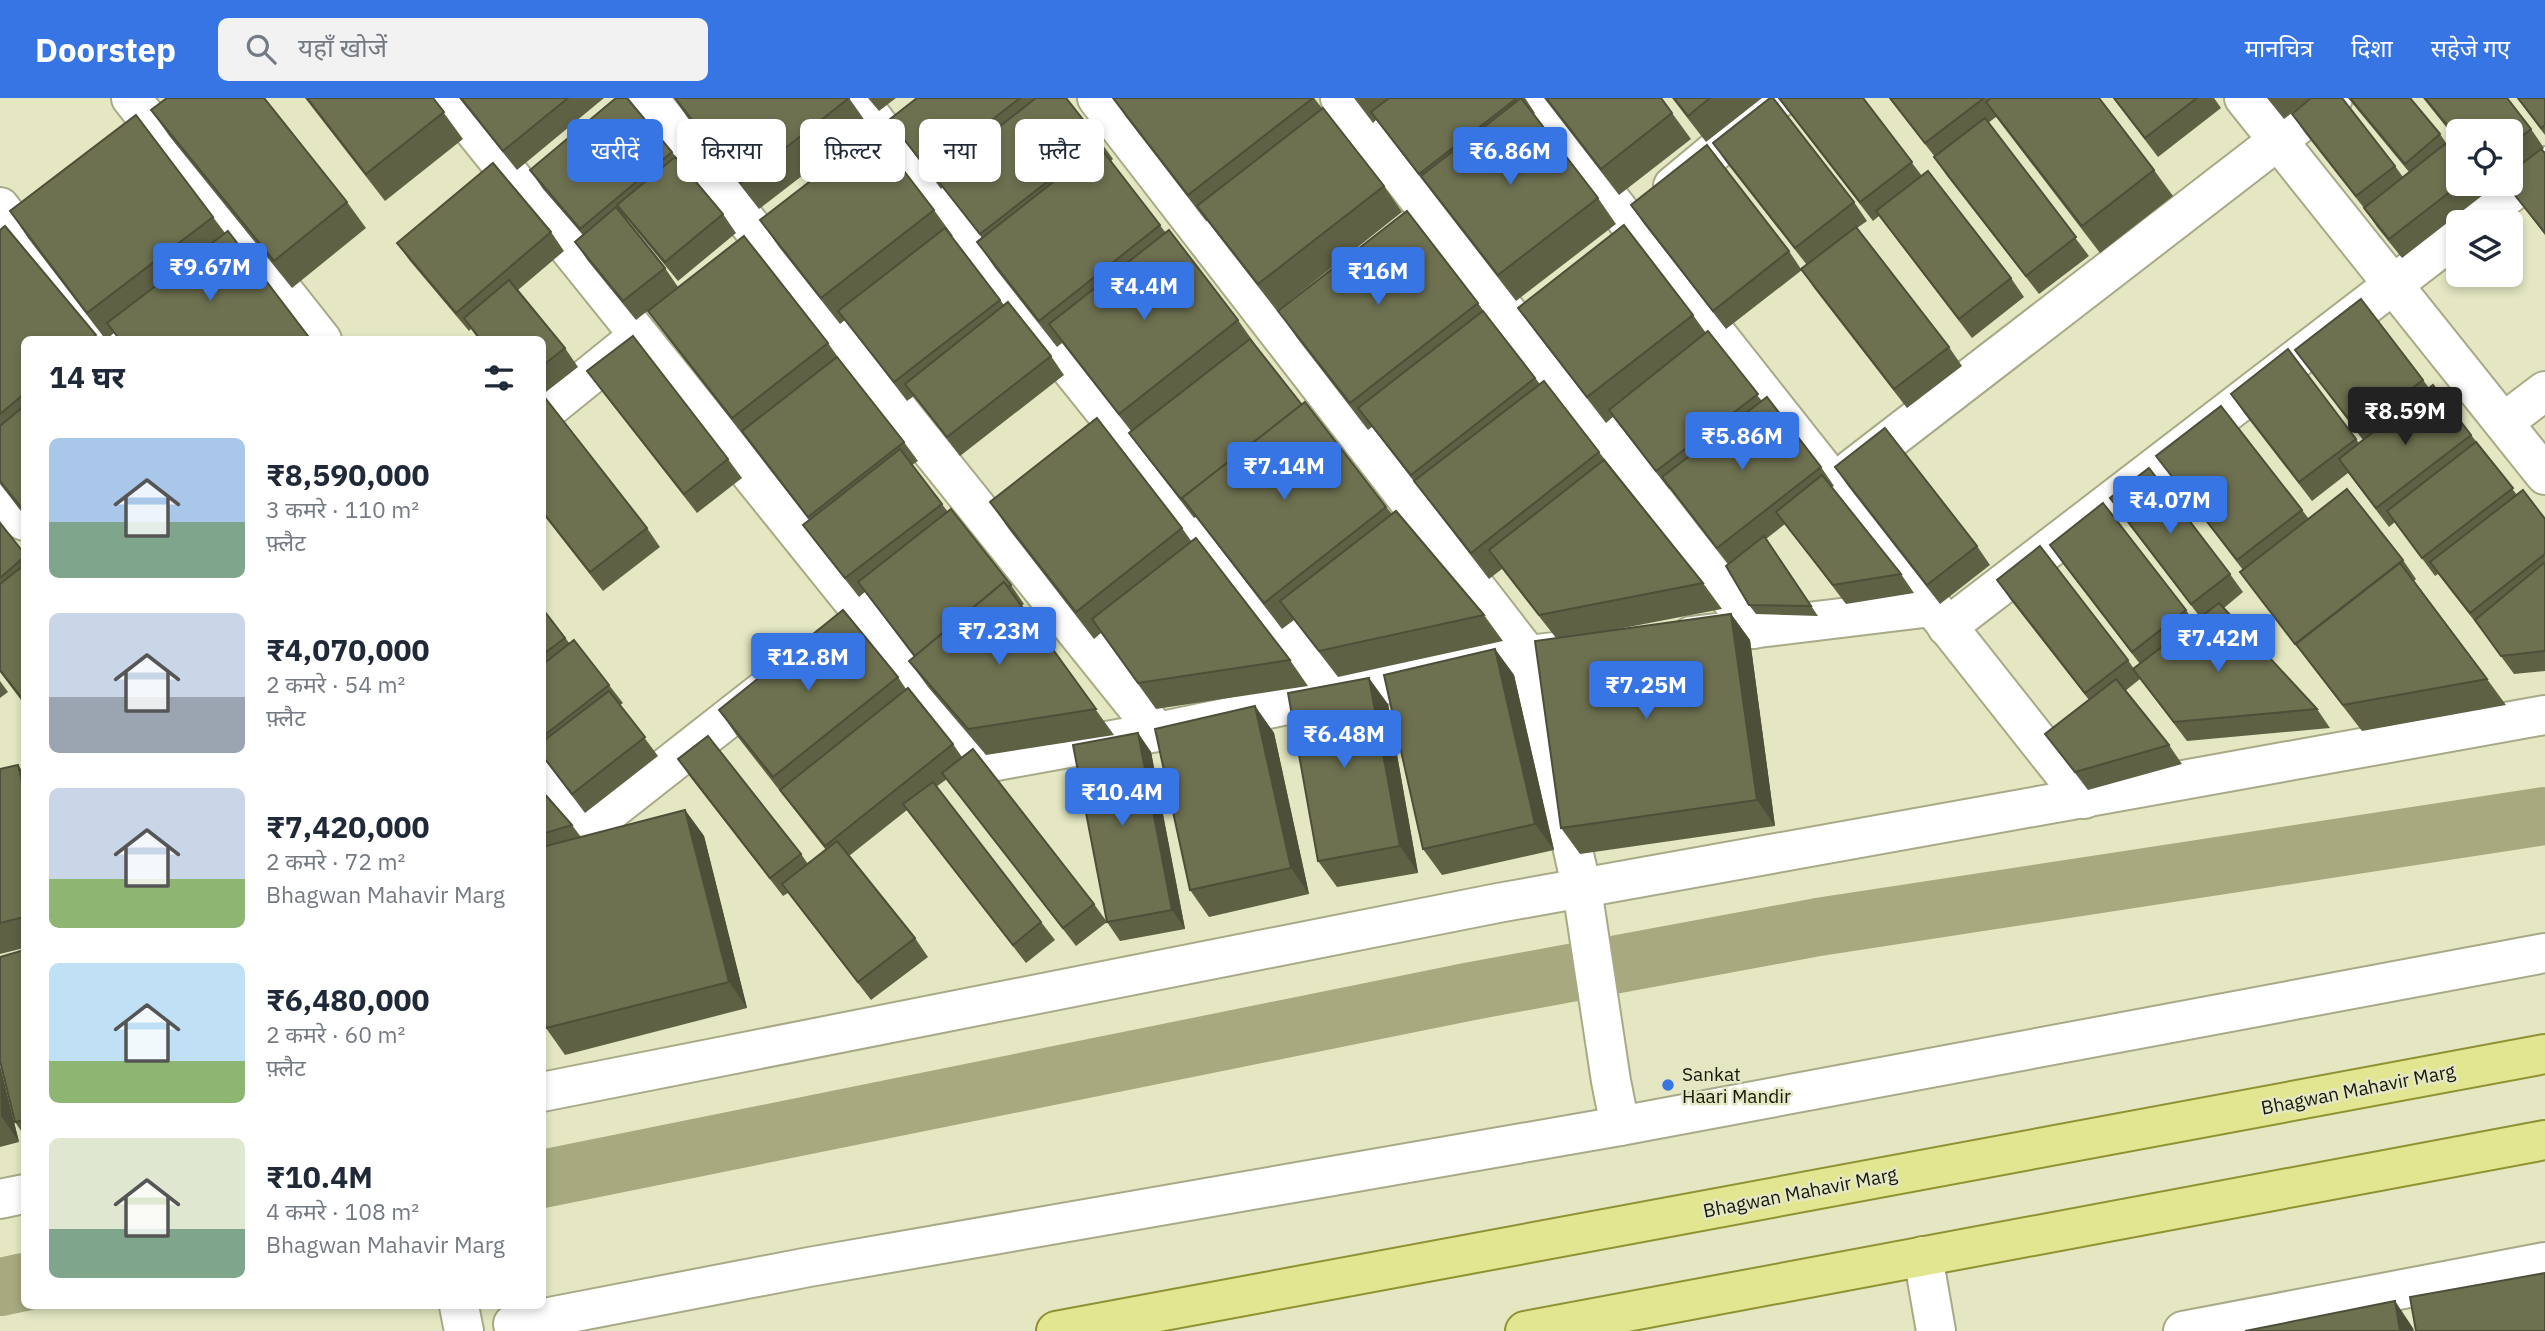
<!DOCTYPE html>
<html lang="hi">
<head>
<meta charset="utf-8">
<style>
	body { margin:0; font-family:"IBM Plex Sans","Noto Sans Devanagari",sans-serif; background:#f2f2f3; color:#1f2937; height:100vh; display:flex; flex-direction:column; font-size:26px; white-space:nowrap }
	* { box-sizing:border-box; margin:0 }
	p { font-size:23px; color:#747a83 }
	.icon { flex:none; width:38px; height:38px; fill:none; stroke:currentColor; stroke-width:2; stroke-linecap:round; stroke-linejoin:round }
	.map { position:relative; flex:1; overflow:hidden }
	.drawer { position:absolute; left:21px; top:238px; width:525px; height:973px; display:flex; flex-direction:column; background:#fff; border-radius:10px; box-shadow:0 4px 10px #0003 }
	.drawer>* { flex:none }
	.hud { position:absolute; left:567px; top:21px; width:665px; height:63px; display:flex; gap:14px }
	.tools { position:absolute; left:2446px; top:21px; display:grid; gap:14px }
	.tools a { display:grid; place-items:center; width:77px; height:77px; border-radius:10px; background:#fff; box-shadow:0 4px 10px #0003; font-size:35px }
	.price { position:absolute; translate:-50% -60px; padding:0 16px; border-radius:7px; background:#3875e4; color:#fff; font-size:23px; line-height:46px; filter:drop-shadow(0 2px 4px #0008) }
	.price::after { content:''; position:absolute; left:50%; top:42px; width:21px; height:16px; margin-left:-10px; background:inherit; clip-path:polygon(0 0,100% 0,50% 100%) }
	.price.active { background:#222; color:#fff }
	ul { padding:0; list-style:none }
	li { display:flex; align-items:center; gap:21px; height:175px; padding:0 28px }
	li span { display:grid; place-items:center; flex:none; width:196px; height:140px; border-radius:10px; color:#555 }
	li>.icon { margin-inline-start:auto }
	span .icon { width:84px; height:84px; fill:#fffc; stroke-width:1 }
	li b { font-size:30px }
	h2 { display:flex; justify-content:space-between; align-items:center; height:84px; padding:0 28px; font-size:30px }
	.tag { padding:0 24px; border-radius:10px; background:#fff; box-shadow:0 4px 10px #0003; font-size:24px; line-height:63px }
	.tag.active { background:#3875e4; color:#fff }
	header { display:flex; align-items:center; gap:42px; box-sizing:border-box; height:98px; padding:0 35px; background:#3875e4; color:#fff }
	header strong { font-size:33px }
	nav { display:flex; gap:38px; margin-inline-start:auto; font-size:24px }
	.search { width:490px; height:63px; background:#f2f2f3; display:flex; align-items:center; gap:18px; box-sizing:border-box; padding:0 24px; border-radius:10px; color:#747a83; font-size:26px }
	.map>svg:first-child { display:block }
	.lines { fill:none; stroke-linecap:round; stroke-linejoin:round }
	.canal { stroke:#a7a97e; stroke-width:58 }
	.minor-casing { stroke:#a8aa87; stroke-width:42 }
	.major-casing { stroke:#909231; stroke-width:42 }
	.minor { stroke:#fff; stroke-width:38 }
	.major { stroke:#e3e690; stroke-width:38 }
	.wall { fill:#5f6145 }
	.shaded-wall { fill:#4d4f38 }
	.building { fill:#6e7150; stroke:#4d4f38; stroke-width:2 }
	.poi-dot { fill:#3875e4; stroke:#e4e7c2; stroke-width:2.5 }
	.labels { text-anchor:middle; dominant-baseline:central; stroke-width:5; stroke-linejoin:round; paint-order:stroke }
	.poi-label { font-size:19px; fill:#17170a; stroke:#e4e7c2; text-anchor:start }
	.street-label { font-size:19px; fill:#17170a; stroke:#e4e7c2 }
</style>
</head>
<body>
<header>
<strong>Doorstep</strong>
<div class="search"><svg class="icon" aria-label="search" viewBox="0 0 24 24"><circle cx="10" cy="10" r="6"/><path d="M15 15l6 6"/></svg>यहाँ खोजें</div>
<nav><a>मानचित्र</a><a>दिशा</a><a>सहेजे गए</a></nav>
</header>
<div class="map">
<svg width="2545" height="1233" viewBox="0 0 2545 1233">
	<rect width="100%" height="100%" fill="#e4e7c2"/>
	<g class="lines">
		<!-- canal -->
		<g class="canal">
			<path d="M542,1081l925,-187 351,-65 727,-111"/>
			<path d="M0,1189l24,-5"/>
		</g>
		<!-- minor casing -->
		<g class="minor-casing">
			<g id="minor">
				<path d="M131,0l191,242"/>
				<path d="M448,0l527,655 9,6 12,2 161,-29 371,-77 62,-7"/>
				<path d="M648,0l509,634"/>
				<path d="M857,0l112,144 363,453"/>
				<path d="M1097,0l431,557 54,234 29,192 9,45"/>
				<path d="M1340,0l414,531"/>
				<path d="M1530,0l554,701"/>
				<path d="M2244,0l301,377"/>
				<path d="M1673,88l106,-88"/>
				<path d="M0,109l102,133"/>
				<path d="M2473,124l72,-56"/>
				<path d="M0,151l64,-51"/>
				<path d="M542,316l89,-72"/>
				<path d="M2504,324l41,-31"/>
				<path d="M1852,371l481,-371"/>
				<path d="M0,391l24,32"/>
				<path d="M1947,529l512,-393"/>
				<path d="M1691,538l241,-29"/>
				<path d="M542,679l44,53 17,17"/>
				<path d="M586,732l181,-142"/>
				<path d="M542,994l956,-189 1047,-188"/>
				<path d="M0,1101l24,-5"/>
				<path d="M1923,1158l13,75"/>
				<path d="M459,1208l5,25"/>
				<path d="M513,1226l296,-57 811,-141 925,-173"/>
				<path d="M2183,1233l362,-69"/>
			</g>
		</g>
		<!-- major casing -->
		<g class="major-casing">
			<g id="major">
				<path d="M1056,1233l1489,-277"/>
				<path d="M1525,1233l1020,-191"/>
			</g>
		</g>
		<!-- minor -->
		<use href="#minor" class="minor"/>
		<!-- major -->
		<use href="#major" class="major"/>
	</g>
	<!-- wall -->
	<g class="wall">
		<path d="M305,0h128l30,41 -78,62z"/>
		<path d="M459,0h145l-87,72z"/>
		<path d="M674,0h175l19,27 -109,84 -72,-92z"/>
		<path d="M868,0h28l-17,13z"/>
		<path d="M917,0h149l34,43 13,18 -3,3 56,71 72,87 19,27 45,58 90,109 92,101 19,26 -165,36 -44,-57 -12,9 -86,-112 -2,1 -52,-67 -13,-18 2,-2 -69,-88 -5,4 -62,-79 -18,-26 5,-4 -39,-51 -2,2 -52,-69z"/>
		<path d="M1113,0h201l70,88 18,26 -125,99 -70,-90h-1l-80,-104z"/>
		<path d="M1354,0h171l10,15 -2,1 65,84 18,26 -100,77 -140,-181 -3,3z"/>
		<path d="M1544,0h117l30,41 -72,56z"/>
		<path d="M1672,0h90l-56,44z"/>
		<path d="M1778,0h85l59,78 89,102 13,19 -52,41 -93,-122 -6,5z"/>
		<path d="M1889,0h210l55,72 19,26 -73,57 -104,-136 -8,6 101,133 -50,38 -92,-118 -13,-19h1z"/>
		<path d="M2113,0h101l7,10 -63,49z"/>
		<path d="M2267,0h44l-27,21z"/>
		<path d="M2348,0h62l30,36 13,19 -1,1 7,30h16l8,11 -81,63 -25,-31 -13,-19 -59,-75 -13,-19 103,52 8,11 6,-5z"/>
		<path d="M2423,0h84l24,31 13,19 -2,2 3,3v82l-39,-51h5v-53h-52v12z"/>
		<path d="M2517,0h28v37z"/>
		<path d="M151,12l196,92 19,26 -74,60 -122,-151z"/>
		<path d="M1713,45l141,59 13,19 -10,7 92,119 13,19 -55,42 -93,-120 -12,-18 -76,59 -82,-105 -13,-19 158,46 12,18 6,-4 -81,-103z"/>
		<path d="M672,54l51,62 13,19 -58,48 -51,-62 -1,1 39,48 13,19 -42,33 -48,-59 -13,-19 8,-7 -40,-46 -13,-19z"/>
		<path d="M2492,86h8l-5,4z"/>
		<path d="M934,112l19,26 -2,1 53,68 47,51 13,19 -104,81 -46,-60 -7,5 -62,-81 -5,4 -61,-77 -19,-27z"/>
		<path d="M10,113l203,6 12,16 86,107h-192l-5,-7 -8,7 -78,-102z"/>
		<path d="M0,132l99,110h-75v175l-24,-31z"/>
		<path d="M551,134l13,19 -46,39 47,58 13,19 -36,28v-55h-63l-8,-11 -2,2 -59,-70 -13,-18z"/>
		<path d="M1478,205l16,23 46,58 59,68 104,131 19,26 -109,21 118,-16 19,26 25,186 -195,28 -19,-26 -5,-190 -54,-69 -13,10 -117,-152 -4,3 -71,-92 -19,-27z"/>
		<path d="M1518,210l175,7 13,18 56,68 59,66 13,19 -2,1 69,87 13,19 -68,11 -61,-80 -19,15 52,77 -62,-2 -7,-9 -21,-41 -58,-75h-1l-56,-72 -7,6 -69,-89z"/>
		<path d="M648,213l180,32 12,17 64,82 14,19 -6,4 36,47 63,73 13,19 -3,2 93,129 -128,20 -58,-68 -19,-26 5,-4 -49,-65 -6,5 -42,-53 -14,-19 6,-5 -142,-183z"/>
		<path d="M2288,251l71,94 4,-3 -68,-90 128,30 6,8 4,-3 84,110 28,24v152l-31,3 -31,-42 -45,-58 -3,2 -40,-54 -6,5 -41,-54 -36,28 -68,-88 -13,-19z"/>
		<path d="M587,273l141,88 14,19 -45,35 -96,-123z"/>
		<path d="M542,304l105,126 13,19 -57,44 -61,-78z"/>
		<path d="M2156,358l146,54 7,9 94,41 13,19 -2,2 73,98 19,26 -144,26 -109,-141 -13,-18 3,-2z"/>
		<path d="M1835,369l142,79 13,19 -50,39 -92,-118z"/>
		<path d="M2110,400l120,76 13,18 -19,16 93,101 13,19 -143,13 -47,-62 -15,12 44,54 13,19 -94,26 -43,-56 44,-34 -79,-101 -13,-19 131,80 6,9 6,-5 -77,-100 -13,-19 136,65 8,12 6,-5 -77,-100z"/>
		<path d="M990,404l192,26 10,14 98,118 18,26 -152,23 -55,-76 -7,6 -86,-111z"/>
		<path d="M0,425l24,30v151l-24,-32z"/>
		<path d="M542,510l28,36 39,41 14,18 -3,2 38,51 -73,57 -43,-57z"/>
		<path d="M1495,551l19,26 40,175 -112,25 -19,-26z"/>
		<path d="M898,579l8,12 47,55 9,13 132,147 13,18 31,-189 13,19 34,177 -65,12 -13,-19 -31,24 -129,-167 -11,8 119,153 -29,23 -119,-153 -58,46 66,82 13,19 -57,43 -83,-107 -5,3 -92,-118 -13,-19 123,95 7,10 18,-14 -89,-114 -18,-26z"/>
		<path d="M0,583l8,11 -8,6z"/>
		<path d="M1388,606l30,169 -81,14 -19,-26z"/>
		<path d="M1255,608l19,27 35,161 -100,23 -19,-27z"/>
		<path d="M18,667l6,9v174l-24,6v-185z"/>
		<path d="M542,693l30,34 9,12 104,-27 19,26 43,172 -182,47 -19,-27 -4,-14z"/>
		<path d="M24,852v185l-9,-13z"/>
		<path d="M0,968l19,76 -19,5z"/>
	</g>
	<!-- shaded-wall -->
	<g class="shaded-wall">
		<path d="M1731,516l19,26 25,186 -18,-26z"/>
		<path d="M1495,551l19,26 40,175 -19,-26z"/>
		<path d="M1369,580l19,26 30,169 -18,-27z"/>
		<path d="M1255,608l19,27 35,161 -18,-26z"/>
		<path d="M1138,635l13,19 34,177 -13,-19z"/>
		<path d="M18,667l6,9v16z"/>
		<path d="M685,712l19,26 43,172 -18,-26z"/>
		<path d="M542,931l4,14 -4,-5z"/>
		<path d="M0,968l19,76 -18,-26z"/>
		<path d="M2395,1203l18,27 1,3h-14z"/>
	</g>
	<!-- building -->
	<g class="building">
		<path d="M167,0h97l83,104 -73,59 -123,-151z"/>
		<path d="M307,0h126l11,14 -78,62z"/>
		<path d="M461,0h107l-65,53z"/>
		<path d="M616,0h11l45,54 -92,77 -50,-59z"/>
		<path d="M675,0h174l-108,85z"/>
		<path d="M917,0h103l-92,72 -39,-50z"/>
		<path d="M1036,0h30l34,43 -120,93 -45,-57z"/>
		<path d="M1113,0h200l-125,97z"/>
		<path d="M1389,0h128l-98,76 -48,-62z"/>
		<path d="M1521,0l77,100 -100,77 -77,-99z"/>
		<path d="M1546,0h115l11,15 -71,56z"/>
		<path d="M1674,0h36l-22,18z"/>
		<path d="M1770,0h3l81,104 -59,46 -82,-105z"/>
		<path d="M1779,0h84l49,64 -52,40z"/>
		<path d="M1890,0h94l-59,45z"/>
		<path d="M1991,0h108l55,72 -72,56 -96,-124z"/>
		<path d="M2114,0h83l-52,40z"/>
		<path d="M2311,0h31l53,68 -39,30 -64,-82z"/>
		<path d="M2350,0h60l30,36 -35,30z"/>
		<path d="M2425,0h82l24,31 -20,16v-14h-52v9z"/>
		<path d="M2518,0h27v27l-4,3z"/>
		<path d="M1323,10l61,78 -126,98 -61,-78z"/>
		<path d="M136,17l77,102 -126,96 -77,-102z"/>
		<path d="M1985,20l91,119 -50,39 -92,-119z"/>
		<path d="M874,34l60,78 -113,88 -61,-78z"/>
		<path d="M2445,46l14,19v21h1l-71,55 -25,-31z"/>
		<path d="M1707,47l82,106 -76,60 -82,-106z"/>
		<path d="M1099,48l61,79 -121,96 -62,-79z"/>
		<path d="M2541,51l4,4v80l-39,-49h5v-12z"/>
		<path d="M675,59l48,57 -58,48 -48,-57z"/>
		<path d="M493,65l58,69 -95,81 -59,-70z"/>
		<path d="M1928,73l83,107 -52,41 -83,-108z"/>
		<path d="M616,109l49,61 -42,33 -48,-59z"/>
		<path d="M1407,113l71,92 -128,100 -72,-92z"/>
		<path d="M1624,127l69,90 -106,82 -69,-89z"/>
		<path d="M5,128l91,109 -5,5h-67v54l-24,20v-184z"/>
		<path d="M1856,129l93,120 -55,42 -93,-120z"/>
		<path d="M945,130l55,72 -106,82 -56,-71z"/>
		<path d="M1169,132l69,90 -119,94 -70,-90z"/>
		<path d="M228,133l83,109h-191l-13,-17z"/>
		<path d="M744,138l84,107 -96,75 -84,-107z"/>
		<path d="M509,182l56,68 -23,18v-26h-61l-17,-22z"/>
		<path d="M2361,201l62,81 -66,50 -62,-80z"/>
		<path d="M1008,204l43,54 -104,81 -42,-53z"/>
		<path d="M1483,213l52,67 -124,97 -53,-67z"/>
		<path d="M1708,233l50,63 -102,77 -47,-61z"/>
		<path d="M633,238l95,123 -44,35 -97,-123z"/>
		<path d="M1250,241l52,66 -121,94 -52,-66z"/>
		<path d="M2288,251l68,90 -57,43 -68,-88z"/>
		<path d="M837,259l67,85 -96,75 -66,-86z"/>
		<path d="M1544,283l55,71 -128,101 -57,-72z"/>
		<path d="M2433,287l38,50 -95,73 -37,-49z"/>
		<path d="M1767,299l54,70 -104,81 -55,-71z"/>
		<path d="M546,301l101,129 -57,44 -48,-61v-109z"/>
		<path d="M1305,304l81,105 -122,96 -82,-105z"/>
		<path d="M24,308v105l-24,-30v-55z"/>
		<path d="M2221,308l81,104 -65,50 -81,-104z"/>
		<path d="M1097,320l85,110 -106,84 -86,-110z"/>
		<path d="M1885,330l92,118 -50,39 -92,-118z"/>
		<path d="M2476,344l37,46 -91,70 -35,-47z"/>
		<path d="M900,351l42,55 -97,74 -42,-53z"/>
		<path d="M1604,362l99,123 -164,32 -50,-65z"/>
		<path d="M2149,370l81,106 -39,30 -81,-106z"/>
		<path d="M1822,377l79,99 -68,11 -57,-73z"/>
		<path d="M2347,391l56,71 -108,84 -55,-72z"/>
		<path d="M2523,392l22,29v35l-75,59 -40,-51z"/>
		<path d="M2103,405l83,107 -54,42 -82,-107z"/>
		<path d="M951,411l60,76 -3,2 -4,-5 -89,74 -57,-74z"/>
		<path d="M1396,413l88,104 -165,36 -39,-50z"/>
		<path d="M0,425l24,30v4l-24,21z"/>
		<path d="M1764,438l47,70 -62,-1 -23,-39z"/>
		<path d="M1196,440l94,122 -152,23 -46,-64z"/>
		<path d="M2040,448l88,114 -43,33 -88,-113z"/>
		<path d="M2545,464v89l-44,5 -26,-36z"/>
		<path d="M2400,465l87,116 -144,26 -47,-61z"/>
		<path d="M24,467v136l-24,-31v-86z"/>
		<path d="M1004,484l92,127 -128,20 -59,-68z"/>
		<path d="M2219,505l98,106 -143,13 -41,-53z"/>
		<path d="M542,510l23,30 -23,17z"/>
		<path d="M843,512l55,67 -125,100 -54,-67z"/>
		<path d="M1731,516l26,186 -196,28 -26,-187z"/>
		<path d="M574,542l35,45 -67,52v-72z"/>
		<path d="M1495,551l40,175 -112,25 -39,-174z"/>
		<path d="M1369,580l31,168 -82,15 -30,-168z"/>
		<path d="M2116,581l53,66 -94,27 -30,-38z"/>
		<path d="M908,590l45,56 -128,102 -45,-56z"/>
		<path d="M609,593l36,46 -73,57 -30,-39v-13z"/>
		<path d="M1255,608l36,162 -101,22 -35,-161z"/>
		<path d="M1138,635l34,177 -65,12 -34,-177z"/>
		<path d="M708,638l93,118 -31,24 -92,-119z"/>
		<path d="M973,651l121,155 -31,24 -121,-155z"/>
		<path d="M18,667l6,25v127l-24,6v-154z"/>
		<path d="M933,684l108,140 -28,23 -110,-141z"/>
		<path d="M542,693l30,34 -30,9z"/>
		<path d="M685,712l44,172 -183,46 -4,-14v-167z"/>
		<path d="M837,743l78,97 -57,44 -76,-98z"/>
		<path d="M24,852v170l-9,2 -15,-61v-104z"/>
		<path d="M2545,1175v58h-129l-6,-34z"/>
		<path d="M2395,1203l5,30h-155z"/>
	</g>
	<!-- markers -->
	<circle class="poi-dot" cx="1668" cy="987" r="7"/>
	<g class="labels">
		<!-- poi labels -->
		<g class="poi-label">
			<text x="1682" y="976">Sankat<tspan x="1682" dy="22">Haari Mandir</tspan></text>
		</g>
		<!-- street labels -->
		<g class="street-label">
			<text transform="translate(2358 991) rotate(-11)">Bhagwan Mahavir Marg</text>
			<text transform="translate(1800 1094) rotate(-11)">Bhagwan Mahavir Marg</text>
		</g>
	</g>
</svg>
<div class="tools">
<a><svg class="icon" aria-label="locate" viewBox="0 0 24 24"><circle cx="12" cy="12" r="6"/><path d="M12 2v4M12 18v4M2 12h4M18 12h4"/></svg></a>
<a><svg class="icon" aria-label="layers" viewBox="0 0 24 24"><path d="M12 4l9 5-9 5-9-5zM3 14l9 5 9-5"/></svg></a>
</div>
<b class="price" style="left:1510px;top:89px">₹6.86M</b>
<b class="price" style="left:210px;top:205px">₹9.67M</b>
<b class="price" style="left:1378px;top:209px">₹16M</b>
<b class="price" style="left:1144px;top:224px">₹4.4M</b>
<b class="price active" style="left:2405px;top:349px">₹8.59M</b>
<b class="price" style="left:1742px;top:374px">₹5.86M</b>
<b class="price" style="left:1284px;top:404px">₹7.14M</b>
<b class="price" style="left:2170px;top:438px">₹4.07M</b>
<b class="price" style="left:999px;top:569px">₹7.23M</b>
<b class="price" style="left:2218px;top:576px">₹7.42M</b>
<b class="price" style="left:808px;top:595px">₹12.8M</b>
<b class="price" style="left:1646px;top:623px">₹7.25M</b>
<b class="price" style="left:1344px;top:672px">₹6.48M</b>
<b class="price" style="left:1122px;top:730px">₹10.4M</b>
<div class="hud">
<a class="tag active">खरीदें</a>
<a class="tag">किराया</a>
<a class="tag">फ़िल्टर</a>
<a class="tag">नया</a>
<a class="tag">फ़्लैट</a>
</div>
<section class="drawer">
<h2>14 घर<svg class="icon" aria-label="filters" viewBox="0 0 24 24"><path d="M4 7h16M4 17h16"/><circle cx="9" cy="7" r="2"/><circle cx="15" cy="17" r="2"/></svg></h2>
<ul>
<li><span style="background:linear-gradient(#a9c7e8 60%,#7fa58c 0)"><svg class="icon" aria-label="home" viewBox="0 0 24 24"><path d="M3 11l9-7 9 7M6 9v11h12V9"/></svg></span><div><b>₹8,590,000</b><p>3 कमरे · 110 m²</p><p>फ़्लैट</p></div></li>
<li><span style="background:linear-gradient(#c9d6e8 60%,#9aa5b1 0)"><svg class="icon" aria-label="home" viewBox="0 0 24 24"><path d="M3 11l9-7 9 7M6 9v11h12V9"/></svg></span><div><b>₹4,070,000</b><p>2 कमरे · 54 m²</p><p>फ़्लैट</p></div></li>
<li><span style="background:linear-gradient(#c9d6e8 65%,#8fb573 0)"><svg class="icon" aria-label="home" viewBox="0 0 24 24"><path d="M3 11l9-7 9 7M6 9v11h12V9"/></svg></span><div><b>₹7,420,000</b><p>2 कमरे · 72 m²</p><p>Bhagwan Mahavir Marg</p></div></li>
<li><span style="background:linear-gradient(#bfe0f5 70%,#8fb573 0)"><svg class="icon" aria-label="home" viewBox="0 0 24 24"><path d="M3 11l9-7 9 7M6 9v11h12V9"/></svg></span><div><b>₹6,480,000</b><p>2 कमरे · 60 m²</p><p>फ़्लैट</p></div></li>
<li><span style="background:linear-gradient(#dfe7d0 65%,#7fa58c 0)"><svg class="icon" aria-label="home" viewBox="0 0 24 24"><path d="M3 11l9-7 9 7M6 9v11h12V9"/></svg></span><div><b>₹10.4M</b><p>4 कमरे · 108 m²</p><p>Bhagwan Mahavir Marg</p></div></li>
</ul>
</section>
</div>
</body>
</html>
